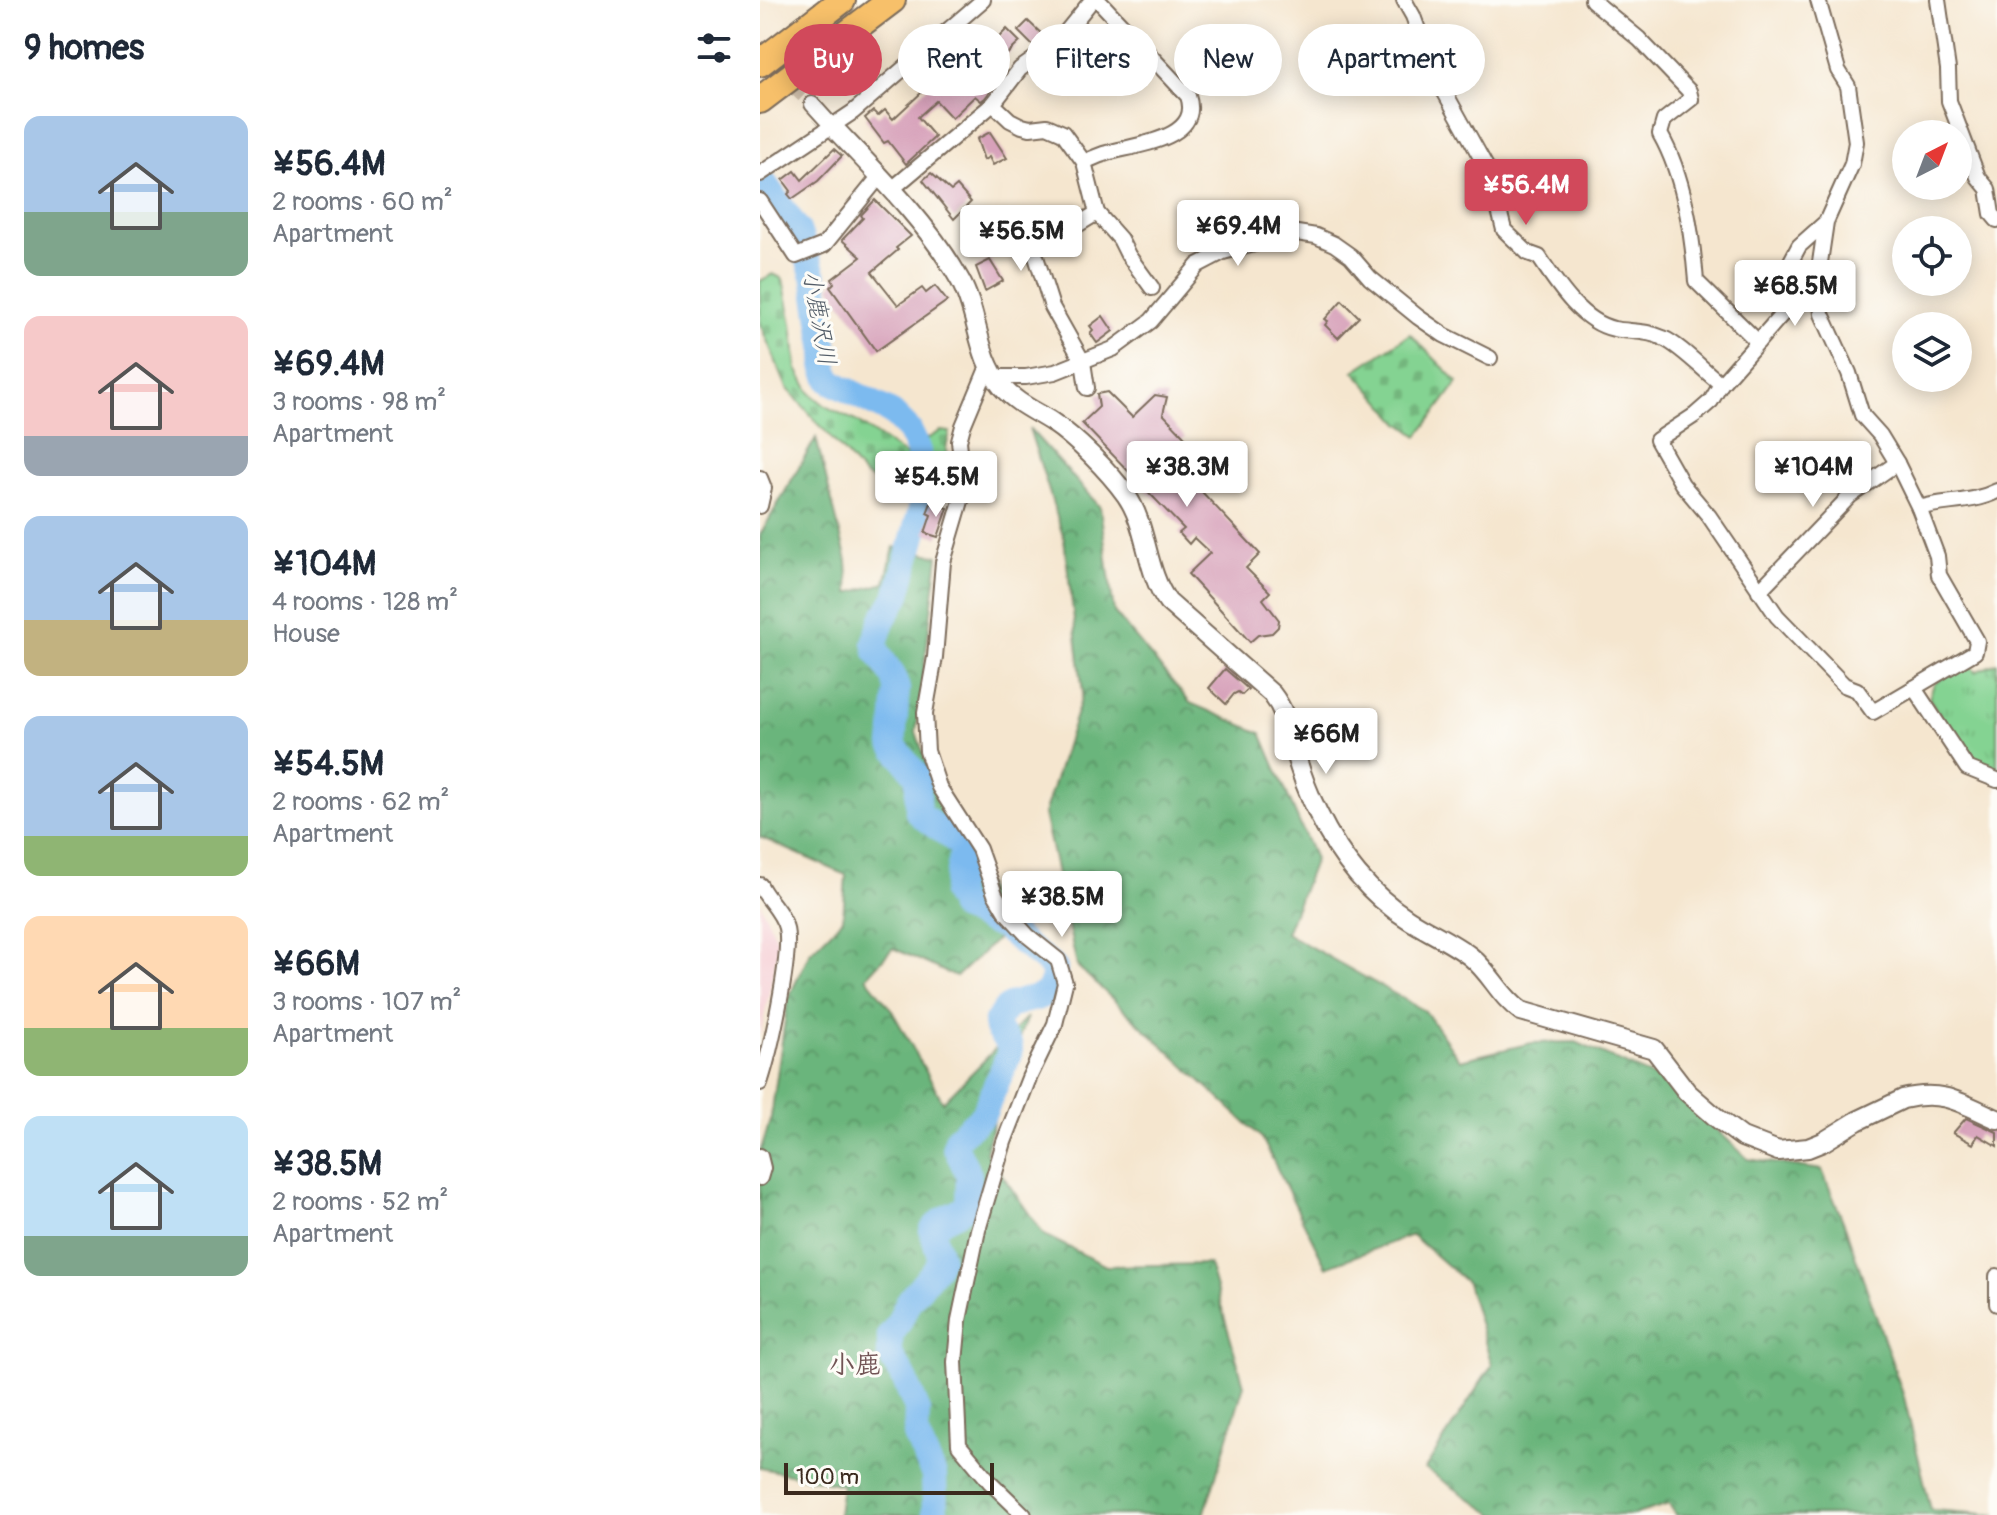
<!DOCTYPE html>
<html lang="en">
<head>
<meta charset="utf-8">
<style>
	body { margin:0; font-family:Pangolin,"Klee One",sans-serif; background:#f2f2f3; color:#1f2937; height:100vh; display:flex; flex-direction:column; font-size:30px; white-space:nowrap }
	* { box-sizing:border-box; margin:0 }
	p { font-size:26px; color:#747a83 }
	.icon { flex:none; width:44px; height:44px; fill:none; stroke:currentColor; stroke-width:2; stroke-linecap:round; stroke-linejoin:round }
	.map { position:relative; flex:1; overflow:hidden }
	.sheet { display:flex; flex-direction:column; background:#fff; width:760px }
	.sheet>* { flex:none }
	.top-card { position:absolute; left:24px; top:24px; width:760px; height:72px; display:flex; gap:16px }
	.needle { width:52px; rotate:42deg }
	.fabs { position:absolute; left:1132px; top:120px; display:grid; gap:16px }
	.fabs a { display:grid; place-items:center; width:80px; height:80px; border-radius:50%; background:#fff; box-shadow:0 4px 20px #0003; font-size:40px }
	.scale { position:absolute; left:24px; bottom:20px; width:210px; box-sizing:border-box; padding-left:8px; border:4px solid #3b2a1e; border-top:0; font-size:22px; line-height:28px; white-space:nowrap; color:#3b2a1e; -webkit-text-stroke:6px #fdfcf7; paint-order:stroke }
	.price { position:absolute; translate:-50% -68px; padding:0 18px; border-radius:8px; background:#fff; color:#222; font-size:26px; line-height:52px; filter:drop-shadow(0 2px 4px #0008) }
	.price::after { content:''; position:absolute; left:50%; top:48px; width:24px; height:18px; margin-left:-12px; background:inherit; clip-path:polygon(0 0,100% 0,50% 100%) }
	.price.on { background:#d1495b; color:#fff }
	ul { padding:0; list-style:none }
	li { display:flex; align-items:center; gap:24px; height:200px; padding:0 24px }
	li span { display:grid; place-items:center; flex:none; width:224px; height:160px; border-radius:16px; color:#555 }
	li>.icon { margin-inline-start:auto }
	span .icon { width:96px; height:96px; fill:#fffc; stroke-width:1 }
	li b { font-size:34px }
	h2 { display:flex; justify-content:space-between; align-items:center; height:96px; padding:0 24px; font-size:34px }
	.chip { padding:0 28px; border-radius:36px; background:#fff; box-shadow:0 4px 20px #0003; font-size:28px; line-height:72px }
	.chip.on { background:#d1495b; color:#fff }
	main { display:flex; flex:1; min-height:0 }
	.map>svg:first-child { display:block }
	.built { fill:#f6cfd6 }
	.grass { fill:url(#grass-tufts); stroke:#607e58; stroke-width:2 }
	.forest { fill:url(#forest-crowns); stroke:#53704d; stroke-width:2 }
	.cemetery { fill:url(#cemetery-stones); stroke:#607e58; stroke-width:2 }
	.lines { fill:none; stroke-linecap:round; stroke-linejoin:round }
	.river { stroke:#7cbaef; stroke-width:26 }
	.building { fill:#d7a1ba }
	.minor-tunnel { stroke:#d0c0ac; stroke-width:14; stroke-dasharray:14 7; stroke-linecap:butt }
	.minor-casing { stroke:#7c6c5c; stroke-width:18 }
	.tertiary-casing { stroke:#7c6c5c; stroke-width:22 }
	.motorway-casing { stroke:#7c6c5c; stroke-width:30 }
	.minor { stroke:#fff; stroke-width:14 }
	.tertiary { stroke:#fff; stroke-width:18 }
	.motorway { stroke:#f7c06b; stroke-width:26 }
	.labels { text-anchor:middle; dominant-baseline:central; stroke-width:6; stroke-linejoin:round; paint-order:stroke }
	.water-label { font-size:24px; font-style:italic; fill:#525c67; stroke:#fdfcf7 }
	.quarter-label { font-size:26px; font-weight:bold; fill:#725455; stroke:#fdfcf7 }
</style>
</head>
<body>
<main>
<section class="sheet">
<h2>9 homes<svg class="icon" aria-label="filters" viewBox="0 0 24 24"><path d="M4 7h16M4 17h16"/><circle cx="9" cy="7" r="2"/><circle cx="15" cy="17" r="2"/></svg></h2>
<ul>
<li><span style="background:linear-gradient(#a9c7e8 60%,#7fa58c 0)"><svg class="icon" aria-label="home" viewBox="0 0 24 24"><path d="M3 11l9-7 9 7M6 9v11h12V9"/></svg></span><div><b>¥56.4M</b><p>2 rooms · 60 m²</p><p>Apartment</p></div></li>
<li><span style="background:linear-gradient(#f6c9c9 75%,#9aa5b1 0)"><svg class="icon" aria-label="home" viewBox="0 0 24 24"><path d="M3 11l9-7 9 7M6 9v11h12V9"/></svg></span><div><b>¥69.4M</b><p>3 rooms · 98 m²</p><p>Apartment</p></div></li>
<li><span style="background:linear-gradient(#a9c7e8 65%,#c2b280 0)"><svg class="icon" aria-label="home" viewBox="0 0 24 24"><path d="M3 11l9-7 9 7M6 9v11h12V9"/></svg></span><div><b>¥104M</b><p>4 rooms · 128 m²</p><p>House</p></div></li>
<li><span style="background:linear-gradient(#a9c7e8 75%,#8fb573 0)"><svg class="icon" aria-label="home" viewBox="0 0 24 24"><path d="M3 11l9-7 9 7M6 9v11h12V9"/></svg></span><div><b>¥54.5M</b><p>2 rooms · 62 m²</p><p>Apartment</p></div></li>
<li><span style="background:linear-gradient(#ffd9b3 70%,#8fb573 0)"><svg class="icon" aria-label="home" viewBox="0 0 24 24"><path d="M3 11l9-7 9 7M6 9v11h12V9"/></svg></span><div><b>¥66M</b><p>3 rooms · 107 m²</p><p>Apartment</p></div></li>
<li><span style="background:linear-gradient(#bfe0f5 75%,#7fa58c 0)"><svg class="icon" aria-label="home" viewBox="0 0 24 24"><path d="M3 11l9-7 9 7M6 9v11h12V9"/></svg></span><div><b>¥38.5M</b><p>2 rooms · 52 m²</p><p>Apartment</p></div></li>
</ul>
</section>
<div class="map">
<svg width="1237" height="1515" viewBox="0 0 1237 1515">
	<defs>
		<pattern id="grass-tufts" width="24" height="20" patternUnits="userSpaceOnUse" patternTransform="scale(2)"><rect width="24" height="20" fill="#84d392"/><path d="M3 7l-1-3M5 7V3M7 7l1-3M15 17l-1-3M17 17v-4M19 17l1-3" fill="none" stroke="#73b57d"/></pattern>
		<pattern id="forest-crowns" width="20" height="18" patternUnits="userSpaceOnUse" patternTransform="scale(2)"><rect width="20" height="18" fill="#6bb57c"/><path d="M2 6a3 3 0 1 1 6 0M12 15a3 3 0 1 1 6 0" fill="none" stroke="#599365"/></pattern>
		<pattern id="cemetery-stones" width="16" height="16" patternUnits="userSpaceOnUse" patternTransform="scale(2)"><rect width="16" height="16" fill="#84d392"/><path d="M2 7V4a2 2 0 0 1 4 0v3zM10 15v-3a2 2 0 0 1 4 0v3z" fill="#73b57d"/></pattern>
	</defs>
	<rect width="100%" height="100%" fill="#fdfcf7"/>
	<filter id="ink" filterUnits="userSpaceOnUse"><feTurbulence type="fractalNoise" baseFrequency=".0125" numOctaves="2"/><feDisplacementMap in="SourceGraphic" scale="16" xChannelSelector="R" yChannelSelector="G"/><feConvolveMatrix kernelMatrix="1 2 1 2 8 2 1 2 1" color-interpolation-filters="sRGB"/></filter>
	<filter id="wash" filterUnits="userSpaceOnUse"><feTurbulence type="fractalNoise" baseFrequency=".006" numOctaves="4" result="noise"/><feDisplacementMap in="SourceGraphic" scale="32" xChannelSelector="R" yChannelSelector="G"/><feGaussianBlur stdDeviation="1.8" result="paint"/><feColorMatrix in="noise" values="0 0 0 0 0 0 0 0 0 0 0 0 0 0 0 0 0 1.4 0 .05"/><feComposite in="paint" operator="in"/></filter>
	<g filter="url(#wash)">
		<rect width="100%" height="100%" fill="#f5e6cf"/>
		<!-- built -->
		<path class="built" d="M0,903l19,40 -19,94z"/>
		<!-- grass -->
		<path class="grass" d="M1208,661l7,11 22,-9v110c-39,-17 -46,-40 -68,-75l5,-14z"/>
		<!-- forest -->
		<g class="forest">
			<path d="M269,428l71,79 14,105 76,91 71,30 54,126 -29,74 139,78 35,49 72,-17 44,-1 90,40 82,77 74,11 23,56 59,171 27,113 66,5h-321l-7,-11 -36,11h-138l-70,-46 67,-104 -25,-82 -55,-48 -86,32 -64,-129 -185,-172 -33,-152 39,-121 -19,-154z"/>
			<path d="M56,438l31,123 2,32 36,-10 9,-36 44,9 -22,176 30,89 29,36 12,32 12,48 -43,40 -63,-29 -27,29 25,32 52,93 84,-85 -22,58 -19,77 58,83 62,31 103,-2 35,121 -40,130h-366l4,-30 -82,-17v-315l11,-36 17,-118 22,-47 33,-33 3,-44 -86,-38v-302z"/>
		</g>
		<!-- cemetery -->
		<g class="cemetery">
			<path d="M13,274l10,5 9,45 5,45 14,25 16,13 29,14 51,35 2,33 -19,1 -26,-15 -77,-87 -27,-64v-43z"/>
			<path d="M650,334l48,48 -40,54 -18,-13 -46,-52z"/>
			<path d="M181,431l9,1 -4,16 7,49 -29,-7 -3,-48z"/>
		</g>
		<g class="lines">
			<!-- river -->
			<path class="river" d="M5,184l33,46 16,46 12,77 -1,16 5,12 62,32 17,17 10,21 2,58 -23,85 -16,27 -7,22 2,9 17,25 3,12 -4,56 25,32v35c14,15 31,20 45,36l-8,46 8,15 41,19 51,41c-3,38 -27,25 -47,38 -4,3 -9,11 -12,16l1,6 13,17v6l-27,63 -25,22 -3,9 14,29 -1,30c-14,13 -24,9 -36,26l9,28c-8,17 -22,27 -32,42 -7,12 -9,24 -19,34v20l13,20 14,34 -1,26 18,40 1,40"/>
		</g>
		<g id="blocks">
			<!-- building -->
			<g class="building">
				<path d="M268,21l18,17 -12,9 -16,-16z"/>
				<path d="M247,29l13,13 -20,19 6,9 -21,28 -4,3 -6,-5 -23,22 -16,-17 -18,16 17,20 -29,27 -18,-23 -4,2 -19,-25 8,-7 5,5 7,-6 8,9 56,-52 -2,-8 8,-7 2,2 18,-18 4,4 2,-3 9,9z"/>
				<path d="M230,132l17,26 -14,7 -4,-8 -5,3 -7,-21z"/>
				<path d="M74,149l8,7 -24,25 -26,18 -4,-5 3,-3 -8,-11 12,-9 7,9z"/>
				<path d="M171,173l20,18 6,-5 14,16 -17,17 -31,-39z"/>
				<path d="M115,200l36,36 -15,12 2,2 -26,22 26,33 24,-17 4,5 9,-7 12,15 -71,50 -46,-64 4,-4 -2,-4 29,-22 -19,-17 21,-22 -2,-3z"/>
				<path d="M230,260l13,21 -18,10 -9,-24z"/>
				<path d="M582,300l17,17 -21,21 -13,-13 3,-4 -3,-2z"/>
				<path d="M343,316l10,15 -16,12 -7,-10 3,-3 -3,-4z"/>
				<path d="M347,392l25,25 23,-22 12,2 -4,17 22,23 -16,15 21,23 -2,2 72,77 -14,14 24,24 -7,7 16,21 -1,7 -6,6 -14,2 -8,7 -62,-68 22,-21 -16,-15 -5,6 -10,-11 5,-4 -102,-106 17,-16 -2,-13z"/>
				<path d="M171,503l17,5 -10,29 -13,-4 6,-18 -4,-2z"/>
				<path d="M465,669l23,20 -6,6 -4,-3 -4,2 -8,10 -17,-16z"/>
				<path d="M1206,1118l31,14v14l-19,-11 -5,9 -20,-11z"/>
			</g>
		</g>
	</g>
	<g filter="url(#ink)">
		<use href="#blocks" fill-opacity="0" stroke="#7c6c5c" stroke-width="2"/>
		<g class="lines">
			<!-- minor-tunnel -->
			<path class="minor-tunnel" d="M2,58l50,46"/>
			<!-- minor casing -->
			<g class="minor-casing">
				<g id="minor">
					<path d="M644,0l9,16 20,55 57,103 14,56 24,23 11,4c18,27 42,65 75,72 16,3 33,1 49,9 18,8 41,33 58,46"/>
					<path d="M832,0l47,39 50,52 2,8 -27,21 -4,14c24,42 32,98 36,147l62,61"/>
					<path d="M1058,0l20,70 10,16 8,56 -4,22 -26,58 -8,54 4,38 27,59 13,42 18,20 17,28 22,45 18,48 2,19 38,66 -2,11 -102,60 -16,-22 -13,-5 -67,-69 -68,-100 -27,-32 -25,-44 38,-25 16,-14 10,-17 63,-72 6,-49 9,-17 27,-24"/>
					<path d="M1178,0l10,69 1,32 29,76 10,12 4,25 5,6"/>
					<path d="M52,104l19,21"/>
					<path d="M233,104l17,16 12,6 8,2 17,-2 16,7 21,29 13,51 23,26 8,16 24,33"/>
					<path d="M324,162c7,-3 15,-7 23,-9 26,-8 96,-13 81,-57l-90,-96"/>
					<path d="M0,174l93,-62 130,-112"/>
					<path d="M131,190l102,-86 27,-35 38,-27 34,-42"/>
					<path d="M0,201l36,55 28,-11 55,-68"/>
					<path d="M228,366l-25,60 -4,15 4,37 -2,23 -18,61 -8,95 -10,56 2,38 12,36 40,62 16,45 10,17 23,25 30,24 7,23 -10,41 -26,54 -25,64 -26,88 -19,90 -4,42 4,83 31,37 34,33"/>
					<path d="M235,377h31l29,-5 58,-23 38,-28 47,-56 25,-13 74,-19 19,3 18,8 17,12 19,22 48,39 26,18 46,23"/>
					<path d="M327,388l-4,-26 -31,-55 -21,-66 38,-11 28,-17"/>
					<path d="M0,478l4,10 -4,18"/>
					<path d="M1159,508c26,-8 52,-4 78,-17"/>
					<path d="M999,591l91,-95 47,-33"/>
					<path d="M1154,688l53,80 30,12"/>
					<path d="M0,885c7,15 22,26 26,43 6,28 -16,125 -26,155"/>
					<path d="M0,1156l3,12 -3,10"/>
					<path d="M1237,1276v28"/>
				</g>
			</g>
			<!-- tertiary casing -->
			<g class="tertiary-casing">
				<path id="tertiary" d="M71,125c44,46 98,99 129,155 19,34 16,76 42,107 14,16 33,24 50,35 24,16 56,48 74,73 22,31 19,76 42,107l104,92c14,18 16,34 22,55 6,22 14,44 24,64 21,43 49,80 90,106 20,13 44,23 63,38 20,16 29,40 50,54l133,38 33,43 31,27 24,18 36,14 30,-3 15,-6 34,-21 46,-22c40,-10 58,4 94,20"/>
			</g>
			<!-- motorway casing -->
			<g class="motorway-casing">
				<g id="motorway">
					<path d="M0,63l82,-63"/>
					<path d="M0,100l132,-100"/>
				</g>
			</g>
			<!-- minor -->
			<use href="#minor" class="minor"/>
			<!-- tertiary -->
			<use href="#tertiary" class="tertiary"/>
			<!-- motorway -->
			<use href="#motorway" class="motorway"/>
		</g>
	</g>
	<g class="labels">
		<!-- water labels -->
		<g class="water-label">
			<text transform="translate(59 318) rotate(80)">小鹿沢川</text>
		</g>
		<!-- quarter labels -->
		<g class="quarter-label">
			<text x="95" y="1365">小鹿</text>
		</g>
	</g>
</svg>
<div class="fabs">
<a><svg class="needle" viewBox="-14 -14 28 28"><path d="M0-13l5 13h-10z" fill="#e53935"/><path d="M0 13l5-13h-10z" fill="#747a83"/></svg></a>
<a><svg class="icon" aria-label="locate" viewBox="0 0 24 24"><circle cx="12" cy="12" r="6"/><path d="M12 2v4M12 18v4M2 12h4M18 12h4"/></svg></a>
<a><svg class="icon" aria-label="layers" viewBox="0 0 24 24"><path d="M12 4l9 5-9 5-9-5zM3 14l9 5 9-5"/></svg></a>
</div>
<div class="scale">100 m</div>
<b class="price on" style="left:766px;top:227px">¥56.4M</b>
<b class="price" style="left:478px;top:268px">¥69.4M</b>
<b class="price" style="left:261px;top:273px">¥56.5M</b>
<b class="price" style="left:1035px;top:328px">¥68.5M</b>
<b class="price" style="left:427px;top:509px">¥38.3M</b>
<b class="price" style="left:1053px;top:509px">¥104M</b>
<b class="price" style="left:176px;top:519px">¥54.5M</b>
<b class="price" style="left:566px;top:776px">¥66M</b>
<b class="price" style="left:302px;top:939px">¥38.5M</b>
<div class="top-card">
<a class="chip on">Buy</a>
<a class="chip">Rent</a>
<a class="chip">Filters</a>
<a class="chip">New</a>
<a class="chip">Apartment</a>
</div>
</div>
</main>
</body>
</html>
